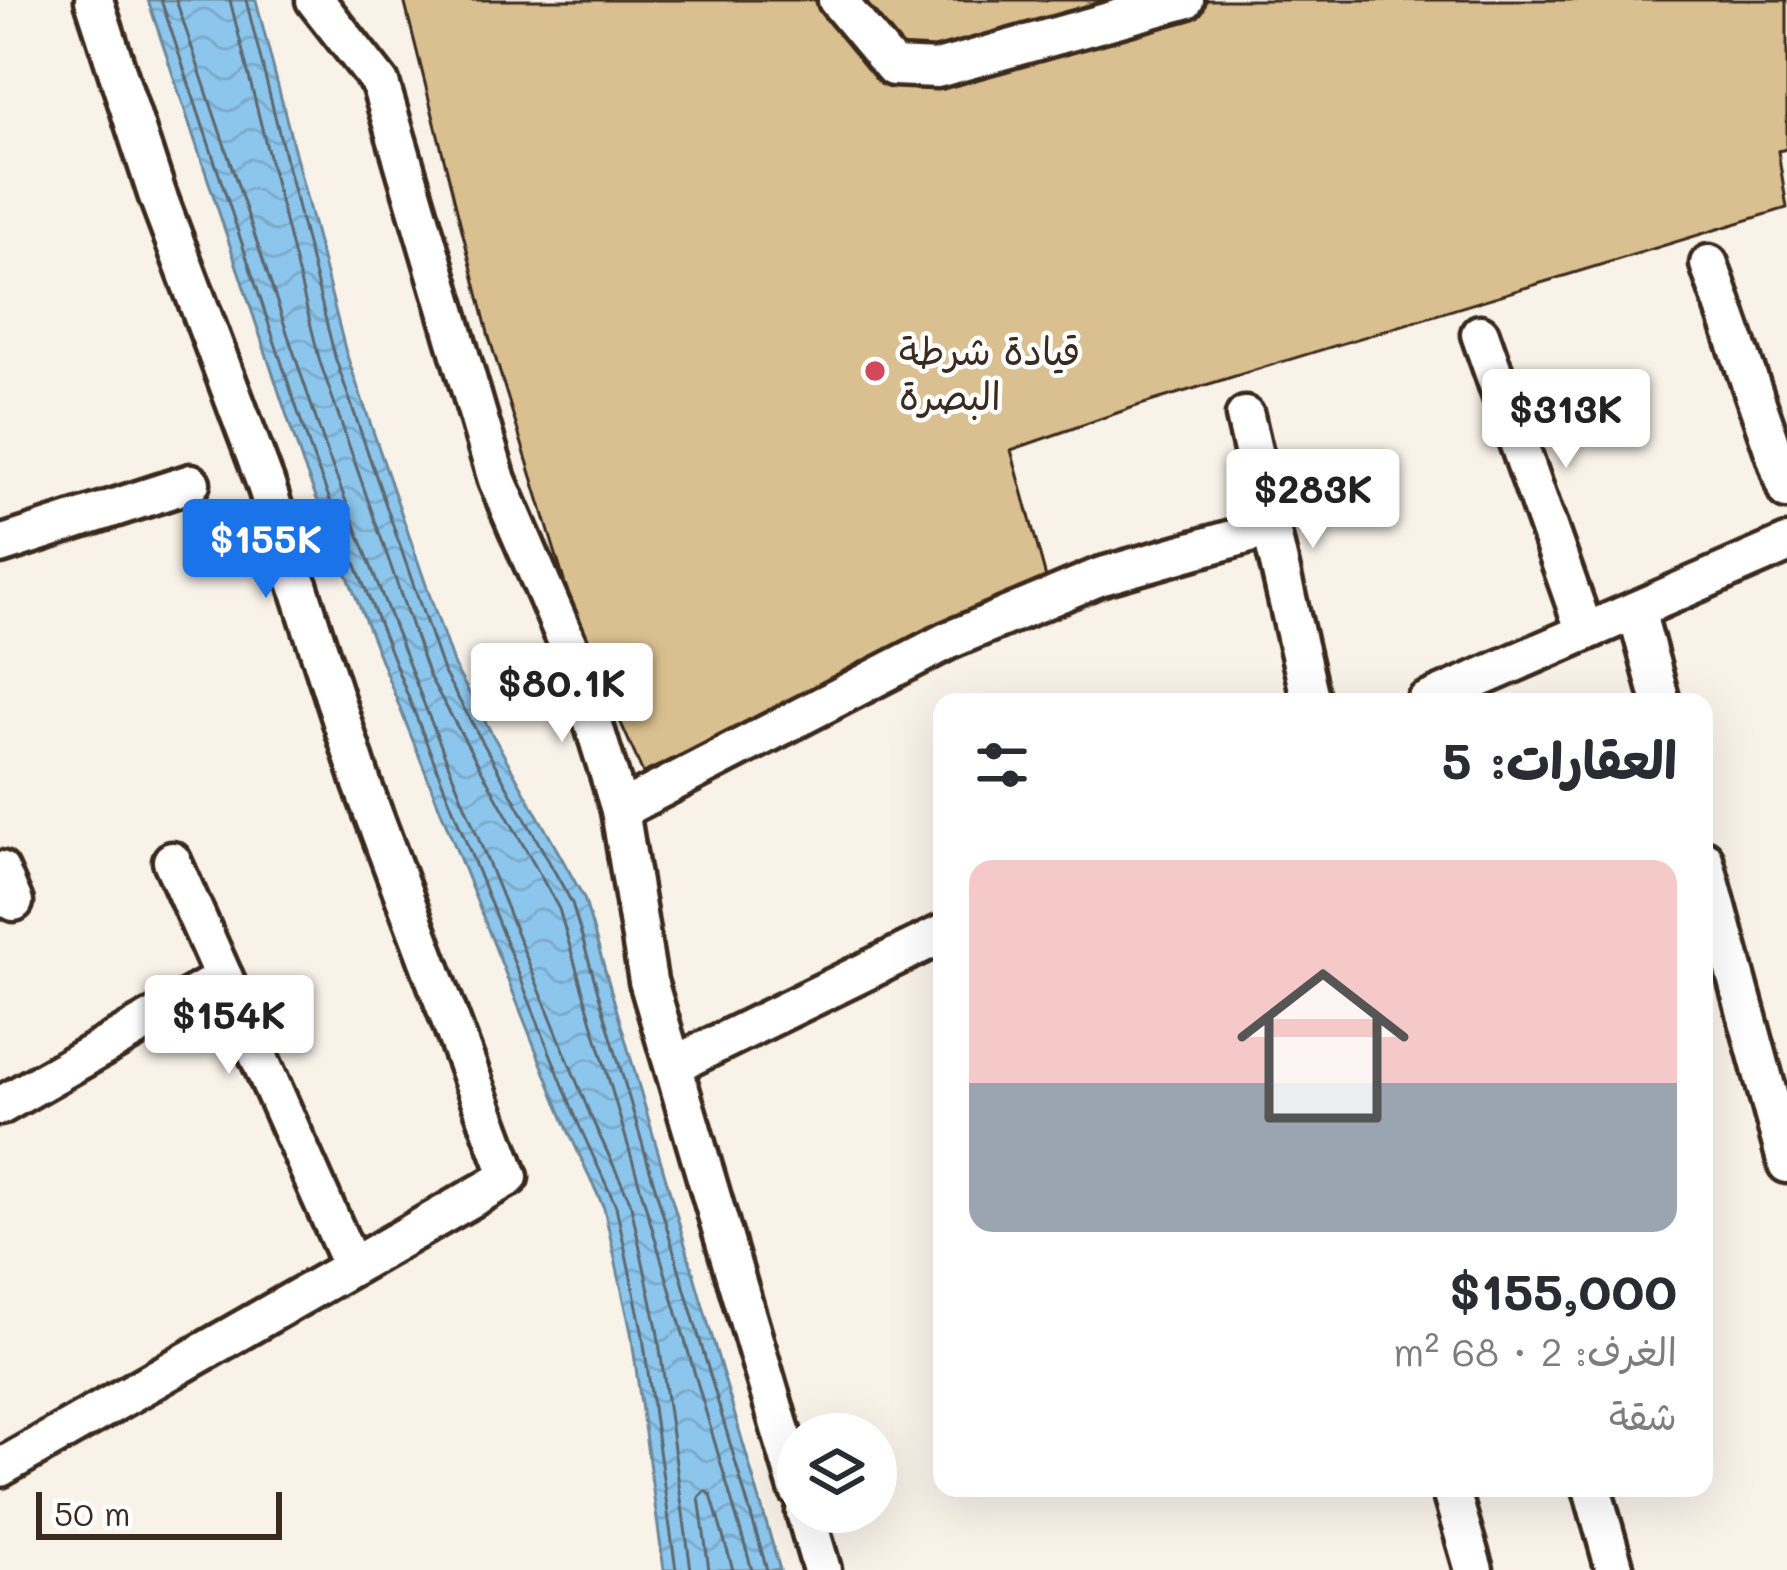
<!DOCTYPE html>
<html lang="ar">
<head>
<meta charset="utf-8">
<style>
	body { margin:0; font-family:Mali,"Playpen Sans Arabic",sans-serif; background:#f2f2f3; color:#2b2b33; direction:rtl; height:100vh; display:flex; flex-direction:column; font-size:45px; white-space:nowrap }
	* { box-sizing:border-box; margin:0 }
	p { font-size:39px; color:#7c7c81 }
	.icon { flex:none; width:66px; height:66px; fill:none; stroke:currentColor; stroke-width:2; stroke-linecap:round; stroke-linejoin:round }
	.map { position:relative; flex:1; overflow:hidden; direction:ltr }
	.side { position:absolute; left:933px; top:693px; width:780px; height:804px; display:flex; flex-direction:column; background:#fff; border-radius:24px; box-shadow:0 12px 48px #0002; direction:rtl }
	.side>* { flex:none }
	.buttons { position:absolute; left:777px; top:1413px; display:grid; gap:24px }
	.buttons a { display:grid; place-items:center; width:120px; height:120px; border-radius:50%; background:#fff; box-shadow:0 12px 48px #0002; font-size:60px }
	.scale { position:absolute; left:36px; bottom:30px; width:246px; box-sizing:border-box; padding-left:12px; border:6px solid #3b2a1e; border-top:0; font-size:33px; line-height:42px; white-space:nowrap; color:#3b2a1e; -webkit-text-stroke:9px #fff; paint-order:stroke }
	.price { position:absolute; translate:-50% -102px; padding:0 27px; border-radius:12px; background:#fff; color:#222; font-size:39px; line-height:78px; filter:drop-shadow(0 3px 6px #0008) }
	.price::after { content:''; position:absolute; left:50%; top:72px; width:36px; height:27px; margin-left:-18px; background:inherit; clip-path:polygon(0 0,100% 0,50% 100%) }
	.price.selected { background:#1a73e8; color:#fff }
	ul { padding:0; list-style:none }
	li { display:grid; align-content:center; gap:24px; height:636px; padding:0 36px }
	li span { display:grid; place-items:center; height:372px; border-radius:24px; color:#555 }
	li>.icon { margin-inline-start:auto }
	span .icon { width:216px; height:216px; fill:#fffc; stroke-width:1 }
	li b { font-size:51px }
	h2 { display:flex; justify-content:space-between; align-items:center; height:144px; padding:0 36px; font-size:51px }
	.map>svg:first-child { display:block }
	.water { fill:url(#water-waves); stroke:#6c889a; stroke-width:3 }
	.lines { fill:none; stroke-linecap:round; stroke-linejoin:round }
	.shore { stroke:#5c6870; stroke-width:3 }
	.building { fill:#dac090; stroke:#3b2a1e; stroke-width:3 }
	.minor-casing { stroke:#3b2a1e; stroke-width:45 }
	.minor { stroke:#fff; stroke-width:36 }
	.poi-dot { fill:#d1495b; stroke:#fff; stroke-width:4.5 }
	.labels { text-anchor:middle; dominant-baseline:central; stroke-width:9; stroke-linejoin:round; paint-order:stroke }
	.poi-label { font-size:39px; fill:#3b2a1e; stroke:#fff; text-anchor:start }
</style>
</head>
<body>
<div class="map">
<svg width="1787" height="1570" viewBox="0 0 1787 1570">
	<defs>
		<pattern id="water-waves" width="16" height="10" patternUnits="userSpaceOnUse" patternTransform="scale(3)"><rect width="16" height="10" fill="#8dc6ec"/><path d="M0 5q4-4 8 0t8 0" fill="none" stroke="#7baaca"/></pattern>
	</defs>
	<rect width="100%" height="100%" fill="#f8f2e9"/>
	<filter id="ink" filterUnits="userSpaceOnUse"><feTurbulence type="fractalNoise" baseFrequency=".00833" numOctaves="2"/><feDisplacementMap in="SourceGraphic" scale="24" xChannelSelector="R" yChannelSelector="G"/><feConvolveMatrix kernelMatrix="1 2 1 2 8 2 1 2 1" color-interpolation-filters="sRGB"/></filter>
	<g filter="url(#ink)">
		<!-- water -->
		<path class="water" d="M148,0h108l90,353 108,313 130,232 196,672h-116l-33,-238 -27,-124 -37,-80 -264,-664z"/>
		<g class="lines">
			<!-- shore -->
			<g class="shore">
				<path d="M161,0l153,460 264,663 38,83 26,124 34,240"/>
				<path d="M176,0l152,455 98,254 165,408 39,84 27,127 34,242"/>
				<path d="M230,0l90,362 109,314 130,233 193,661"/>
				<path d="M246,0l89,357 108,314 129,232 195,667"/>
				<path d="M709,1570l-10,-73 6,-6 6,4 22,75"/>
			</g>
		</g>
		<!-- building -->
		<path class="building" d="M404,0h1383v149l-9,2 9,57 -650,198 -126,44 36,131 -404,192 -66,-150 -88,-286z"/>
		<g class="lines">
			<!-- minor casing -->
			<g class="minor-casing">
				<g id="minor">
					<path d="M315,0l65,83 117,397 75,174 48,156 28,171 150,508"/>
					<path d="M837,0l56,67 44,2 248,-69"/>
					<path d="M1709,264l78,226"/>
					<path d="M1480,334l105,298"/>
					<path d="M1245,416l66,286"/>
					<path d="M0,545l191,-62"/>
					<path d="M1636,610l25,92"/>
					<path d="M1425,702l362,-158"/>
					<path d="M620,810l327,-169 152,-64 172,-49"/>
					<path d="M1704,859l83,305"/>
					<path d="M172,861l179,404"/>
					<path d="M0,870l14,32"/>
					<path d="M676,1064l266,-130"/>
					<path d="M0,1106l224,-128"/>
					<path d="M0,1468l509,-291 -147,-393 -97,-302 -108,-288 -63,-194"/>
					<path d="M1450,1488l24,82"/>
					<path d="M1592,1488l23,82"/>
					<path d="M805,1512l17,58"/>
				</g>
			</g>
			<!-- minor -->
			<use href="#minor" class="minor"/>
		</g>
	</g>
	<!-- markers -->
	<circle class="poi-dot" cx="875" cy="371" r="12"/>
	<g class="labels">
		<!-- poi labels -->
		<g class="poi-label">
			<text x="899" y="349">قيادة شرطة<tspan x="899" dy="45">البصرة</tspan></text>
		</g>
	</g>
</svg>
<div class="buttons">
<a><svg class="icon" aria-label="layers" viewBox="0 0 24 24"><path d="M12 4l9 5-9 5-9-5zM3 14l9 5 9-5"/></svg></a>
</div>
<div class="scale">50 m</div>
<b class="price" style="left:1566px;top:471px">$313K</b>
<b class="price" style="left:1313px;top:551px">$283K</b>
<b class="price selected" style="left:266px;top:601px">$155K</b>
<b class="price" style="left:562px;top:745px">$80.1K</b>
<b class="price" style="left:229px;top:1077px">$154K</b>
<section class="side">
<h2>العقارات: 5<svg class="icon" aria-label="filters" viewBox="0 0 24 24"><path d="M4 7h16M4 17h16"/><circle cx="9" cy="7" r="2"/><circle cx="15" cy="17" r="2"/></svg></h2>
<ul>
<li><span style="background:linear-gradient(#f6c9c9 60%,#9aa5b1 0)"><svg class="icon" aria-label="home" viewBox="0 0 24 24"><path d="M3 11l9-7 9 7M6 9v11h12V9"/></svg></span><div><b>$155,000</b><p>الغرف: 2 · 68 m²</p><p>شقة</p></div></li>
</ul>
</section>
</div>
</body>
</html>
